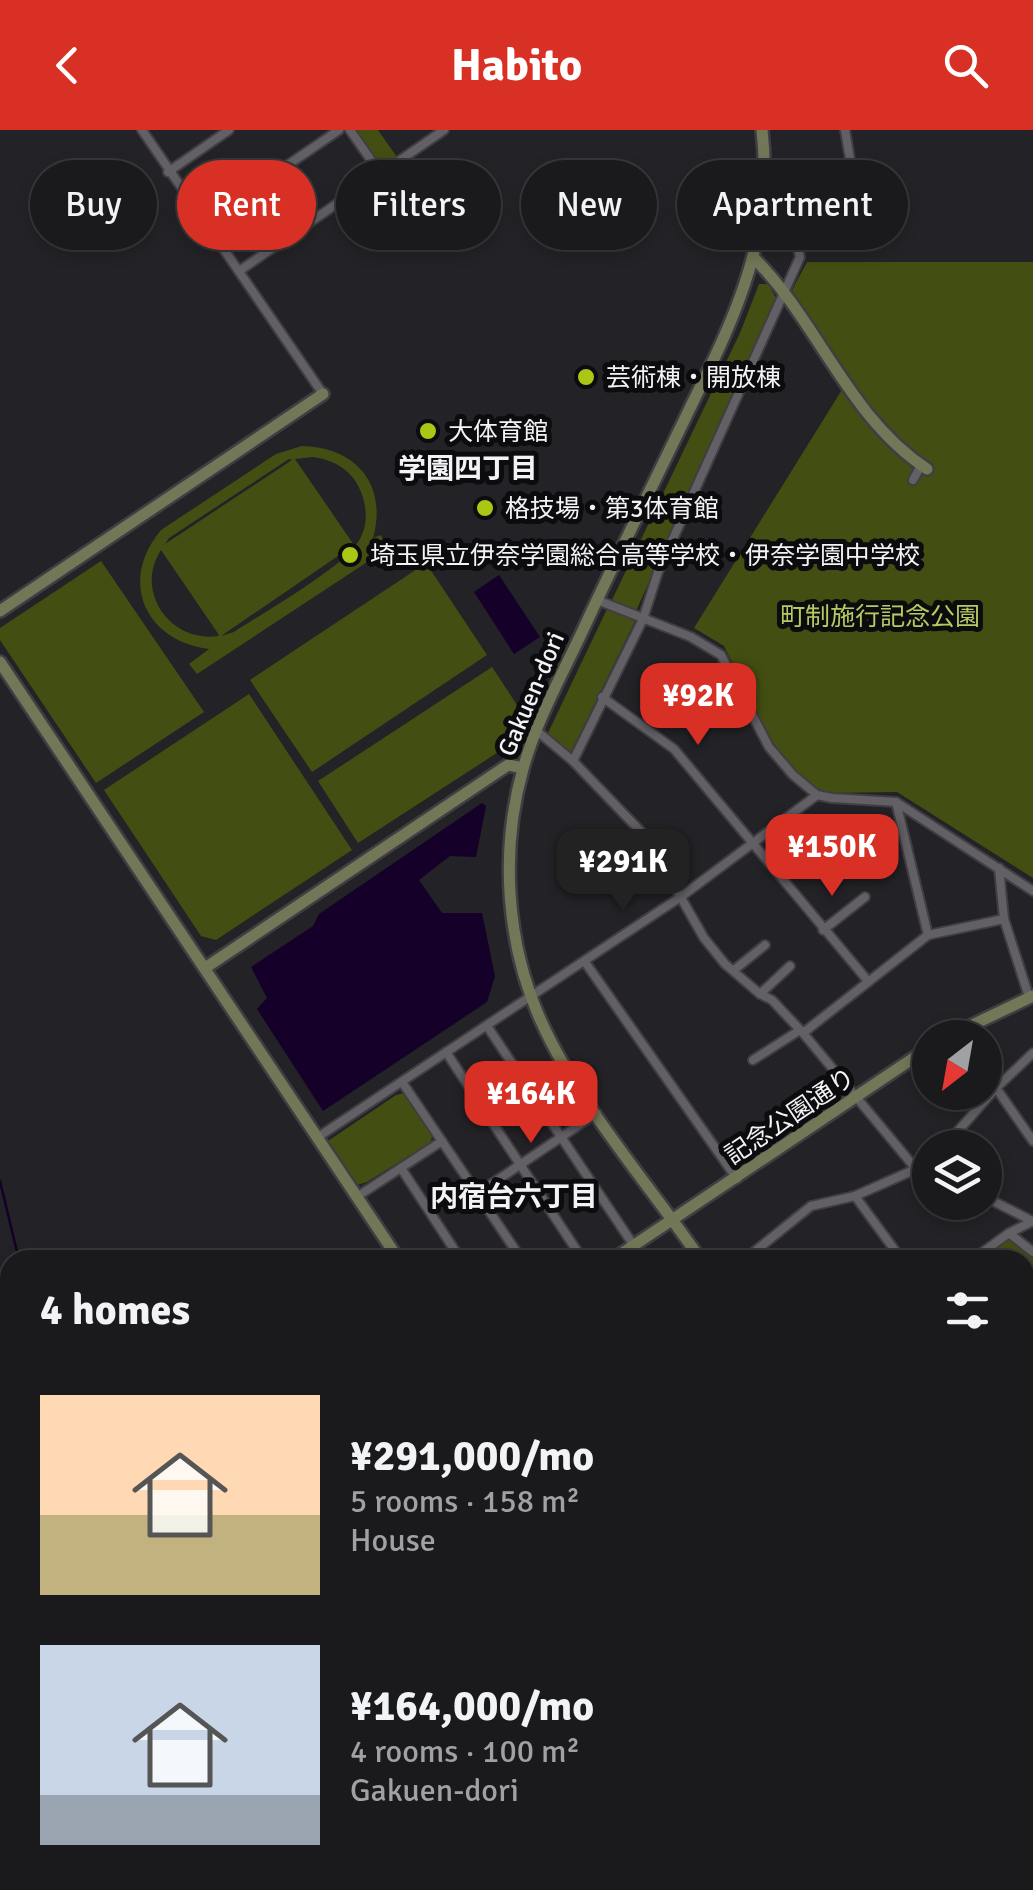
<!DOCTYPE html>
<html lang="en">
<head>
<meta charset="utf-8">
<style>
	body { margin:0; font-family:Signika,"Noto Sans JP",sans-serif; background:#272729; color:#f1f3f6; height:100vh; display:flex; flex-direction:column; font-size:38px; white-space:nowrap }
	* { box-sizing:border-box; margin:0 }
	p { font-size:32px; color:#9fa1a3 }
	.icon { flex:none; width:55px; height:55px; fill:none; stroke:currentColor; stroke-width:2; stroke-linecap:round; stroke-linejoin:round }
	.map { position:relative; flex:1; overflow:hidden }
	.panel { position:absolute; left:0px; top:1120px; width:1035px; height:640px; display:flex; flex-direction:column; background:#1a1a1c; border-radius:30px 30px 0 0; box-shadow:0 5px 15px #0003,0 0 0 2px #38383b }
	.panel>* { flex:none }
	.guide { position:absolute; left:30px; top:30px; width:975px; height:90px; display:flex; gap:20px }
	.needle { width:65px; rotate:211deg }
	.tools { position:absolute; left:912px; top:890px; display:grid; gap:20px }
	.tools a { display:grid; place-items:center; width:90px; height:90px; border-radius:50%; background:#1a1a1c; box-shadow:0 5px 15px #0003,0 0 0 2px #38383b; font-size:50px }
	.price { position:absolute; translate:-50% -85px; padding:0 22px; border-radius:20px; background:#d93025; color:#fff; font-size:32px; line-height:65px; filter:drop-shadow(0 2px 5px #0008) }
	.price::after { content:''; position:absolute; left:50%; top:60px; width:30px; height:22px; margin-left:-15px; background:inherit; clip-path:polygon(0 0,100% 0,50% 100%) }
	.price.selected { background:#222; color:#fff }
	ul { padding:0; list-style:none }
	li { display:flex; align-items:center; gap:30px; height:250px; padding:0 40px }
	li span { display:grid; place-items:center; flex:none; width:280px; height:200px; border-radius:0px; color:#555 }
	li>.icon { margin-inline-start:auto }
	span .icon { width:120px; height:120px; fill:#fffc; stroke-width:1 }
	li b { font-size:42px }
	h2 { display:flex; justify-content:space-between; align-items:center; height:120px; padding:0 40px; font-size:42px }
	.chip { padding:0 35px; border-radius:45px; background:#1a1a1c; box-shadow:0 5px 15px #0003,0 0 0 2px #38383b; font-size:35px; line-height:90px }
	.chip.selected { background:#d93025; color:#fff }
	header { display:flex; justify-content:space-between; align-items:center; height:130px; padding:0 40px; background:#d93025; color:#fff; font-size:45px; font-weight:800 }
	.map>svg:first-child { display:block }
	.green { fill:#434e12; fill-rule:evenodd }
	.water { fill:#140029 }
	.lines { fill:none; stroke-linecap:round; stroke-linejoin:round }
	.stream { stroke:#140029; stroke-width:2.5 }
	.street-casing { stroke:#403e42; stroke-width:12 }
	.secondary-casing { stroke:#403e42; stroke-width:16 }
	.street { stroke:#626065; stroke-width:8 }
	.secondary { stroke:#727758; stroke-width:11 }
	.poi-dot { fill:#abc614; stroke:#0c0c0e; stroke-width:4 }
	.labels { text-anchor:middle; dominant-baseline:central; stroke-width:10; stroke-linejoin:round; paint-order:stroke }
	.poi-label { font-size:25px; fill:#f3f2f5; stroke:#0c0c0e; text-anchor:start }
	.park-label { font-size:25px; fill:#b5ca62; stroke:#0c0c0e }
	.street-label { font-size:25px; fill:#f3f2f5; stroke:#0c0c0e }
	.neighbourhood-label { font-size:28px; font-weight:bold; fill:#f3f2f5; stroke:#0c0c0e }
</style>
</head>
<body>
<header><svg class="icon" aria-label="back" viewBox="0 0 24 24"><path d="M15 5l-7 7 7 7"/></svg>Habito<svg class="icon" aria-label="search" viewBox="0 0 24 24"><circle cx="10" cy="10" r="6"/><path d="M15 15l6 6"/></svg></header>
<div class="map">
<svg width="1033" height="1760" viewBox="0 0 1033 1760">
	<rect width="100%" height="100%" fill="#232226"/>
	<!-- green -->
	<g class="green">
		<path d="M355,0h23l19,27 -19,8z"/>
		<path d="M807,132h226v616l-136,-86 -69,1 -12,-5 -19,-16 -28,-32 -45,-94 -30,-18 154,-248 -56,-90z"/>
		<path d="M759,154h9l8,14 -140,313 -24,-11 128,-267z"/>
		<path d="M302,316c54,1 86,39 71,92l8,-3 6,14 -190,125 -8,-10 20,-15c-64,-8 -91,-68 -48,-119l115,-76zM313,327c22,3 40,14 48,35 7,18 7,37 -5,53 -18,25 -93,68 -122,87l-13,4 133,-91 -59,-86zM289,329l3,1 -127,84 4,-6zM161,420l58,85 -1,1c-48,7 -84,-45 -57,-86z"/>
		<path d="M101,431l103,151 -108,71 -96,-143v-12z"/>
		<path d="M426,433l61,92 -175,117 -62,-92z"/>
		<path d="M607,479l28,12 -64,131 -23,-19z"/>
		<path d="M492,537l25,38 -14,44 -145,94 -40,-62z"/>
		<path d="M249,564l103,156 -136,90 -15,-4 -97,-146z"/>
		<path d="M404,963l28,43 -1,6 -64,40 -10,3 -29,-44 68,-46z"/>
		<path d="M1009,1103l24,19v90l-8,5v-87h-53z"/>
		<path d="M1033,1223v123h-8v-118z"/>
		<path d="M1033,1475v107l-8,-11v-91z"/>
	</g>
	<!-- water -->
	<g class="water">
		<path d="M499,445l41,62 -26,17 -40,-62z"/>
		<path d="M482,673l4,3 -10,51 -26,-1 -31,24 23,33h40l13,63 -8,26 -164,109 -66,-102 10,-11 -16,-31 62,-41 6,-12z"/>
	</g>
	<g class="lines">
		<!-- stream -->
		<g class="stream">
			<path d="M0,1051l19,79"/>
			<path d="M367,1750l7,10"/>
		</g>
		<!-- street casing -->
		<g class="street-casing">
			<g id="street">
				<path d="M142,0l181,264"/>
				<path d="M350,0l30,43"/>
				<path d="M845,0l6,35"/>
				<path d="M168,42l61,-42"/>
				<path d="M204,92l135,-92"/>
				<path d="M239,141l205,-141"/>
				<path d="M913,350l8,-14"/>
				<path d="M597,470l94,37 30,18 48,92 24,28 24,20 15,3 64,4 137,89"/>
				<path d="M602,567l72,52 194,232"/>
				<path d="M537,601l36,30 74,77 57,100 21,26 35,30 12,6 31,33 113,136"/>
				<path d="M573,631l70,-142 15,-47 142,-315 -12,-54 -8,-11 -15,-5"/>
				<path d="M896,672l32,133"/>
				<path d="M999,738l5,51 25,78"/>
				<path d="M823,800l42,-33"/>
				<path d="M585,832l152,217"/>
				<path d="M734,840l31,-25"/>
				<path d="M760,864l30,-28"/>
				<path d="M487,896l147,220"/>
				<path d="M803,903l125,-98 76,-16"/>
				<path d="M446,922l137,208"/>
				<path d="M753,930l47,-30"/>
				<path d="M402,952l120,178"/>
				<path d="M996,958l37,53"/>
				<path d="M318,1007l364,-241 135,-101"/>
				<path d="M943,1018l53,-60 37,-35"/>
				<path d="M401,1038l60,92"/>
				<path d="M478,1063l119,-80"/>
				<path d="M358,1066l84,-55"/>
				<path d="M855,1066l47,64"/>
				<path d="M985,1067l47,24"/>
				<path d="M1009,1103l24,19"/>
				<path d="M744,1130l67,-54 44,-10 61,-27 14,-11"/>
				<path d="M972,1130l37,-27 24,-12"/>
				<path d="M1025,1217l8,-5"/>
				<path d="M0,1433l10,27"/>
				<path d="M1025,1474l8,-6"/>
				<path d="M0,1495l10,-2"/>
				<path d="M1025,1684l8,12"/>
				<path d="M171,1750l7,10"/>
				<path d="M879,1750l6,10"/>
				<path d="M944,1750l6,10"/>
				<path d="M1005,1750l7,10"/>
				<path d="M79,1760l8,-10"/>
				<path d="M908,1760l15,-10"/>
			</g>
		</g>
		<!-- secondary casing -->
		<g class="secondary-casing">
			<g id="secondary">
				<path d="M754,128c65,65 94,159 173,211"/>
				<path d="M0,481l323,-217"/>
				<path d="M0,532l399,598"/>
				<path d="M205,838l303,-203 15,3"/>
				<path d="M945,908l88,-42"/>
				<path d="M612,1130l318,-213"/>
				<path d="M701,1130c-51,-74 -124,-158 -160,-239 -35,-77 -41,-171 -18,-252 13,-48 39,-94 60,-139 35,-76 73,-151 109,-226 45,-90 82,-170 70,-274"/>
				<path d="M1025,1596l8,11"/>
				<path d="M811,1750l7,10"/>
			</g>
		</g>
		<!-- street -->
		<use href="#street" class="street"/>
		<!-- secondary -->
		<use href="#secondary" class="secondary"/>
	</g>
	<!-- markers -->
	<g class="poi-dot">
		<circle cx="586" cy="247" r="10"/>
		<circle cx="428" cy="301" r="10"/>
		<circle cx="485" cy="378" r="10"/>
		<circle cx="350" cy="425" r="10"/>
	</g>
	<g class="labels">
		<!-- poi labels -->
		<g class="poi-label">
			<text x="606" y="247">芸術棟・開放棟</text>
			<text x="448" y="301">大体育館</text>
			<text x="505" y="378">格技場・第3体育館</text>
			<text x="370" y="425">埼玉県立伊奈学園総合高等学校・伊奈学園中学校</text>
		</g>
		<!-- park labels -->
		<g class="park-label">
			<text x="880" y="486">町制施行記念公園</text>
		</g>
		<!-- street labels -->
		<g class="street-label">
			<text transform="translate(531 564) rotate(-67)">Gakuen-dori</text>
			<text transform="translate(790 986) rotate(-34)">記念公園通り</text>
		</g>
		<!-- neighbourhood labels -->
		<g class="neighbourhood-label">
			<text x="468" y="339">学園四丁目</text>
			<text x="514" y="1067">内宿台六丁目</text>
		</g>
	</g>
</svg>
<div class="tools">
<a><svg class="needle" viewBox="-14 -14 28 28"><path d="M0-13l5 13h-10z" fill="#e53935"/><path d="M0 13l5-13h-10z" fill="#9fa1a3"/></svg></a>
<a><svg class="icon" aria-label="layers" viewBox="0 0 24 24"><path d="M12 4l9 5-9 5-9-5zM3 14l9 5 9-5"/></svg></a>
</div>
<b class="price" style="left:698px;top:618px">¥92K</b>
<b class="price" style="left:832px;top:769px">¥150K</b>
<b class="price selected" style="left:623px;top:784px">¥291K</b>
<b class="price" style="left:531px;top:1016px">¥164K</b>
<div class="guide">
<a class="chip">Buy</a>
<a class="chip selected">Rent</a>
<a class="chip">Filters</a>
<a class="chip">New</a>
<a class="chip">Apartment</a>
</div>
<section class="panel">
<h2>4 homes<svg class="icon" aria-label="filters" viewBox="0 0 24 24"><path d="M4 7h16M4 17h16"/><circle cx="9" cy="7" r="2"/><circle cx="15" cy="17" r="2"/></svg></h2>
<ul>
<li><span style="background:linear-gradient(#ffd9b3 60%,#c2b280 0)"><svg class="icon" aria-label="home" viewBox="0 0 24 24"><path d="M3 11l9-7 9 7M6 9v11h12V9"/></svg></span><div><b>¥291,000/mo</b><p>5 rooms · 158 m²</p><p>House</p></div></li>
<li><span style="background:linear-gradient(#c9d6e8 75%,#9aa5b1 0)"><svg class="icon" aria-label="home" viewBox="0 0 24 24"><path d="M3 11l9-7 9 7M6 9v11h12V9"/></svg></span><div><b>¥164,000/mo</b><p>4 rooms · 100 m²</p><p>Gakuen-dori</p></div></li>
</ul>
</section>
</div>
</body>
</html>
